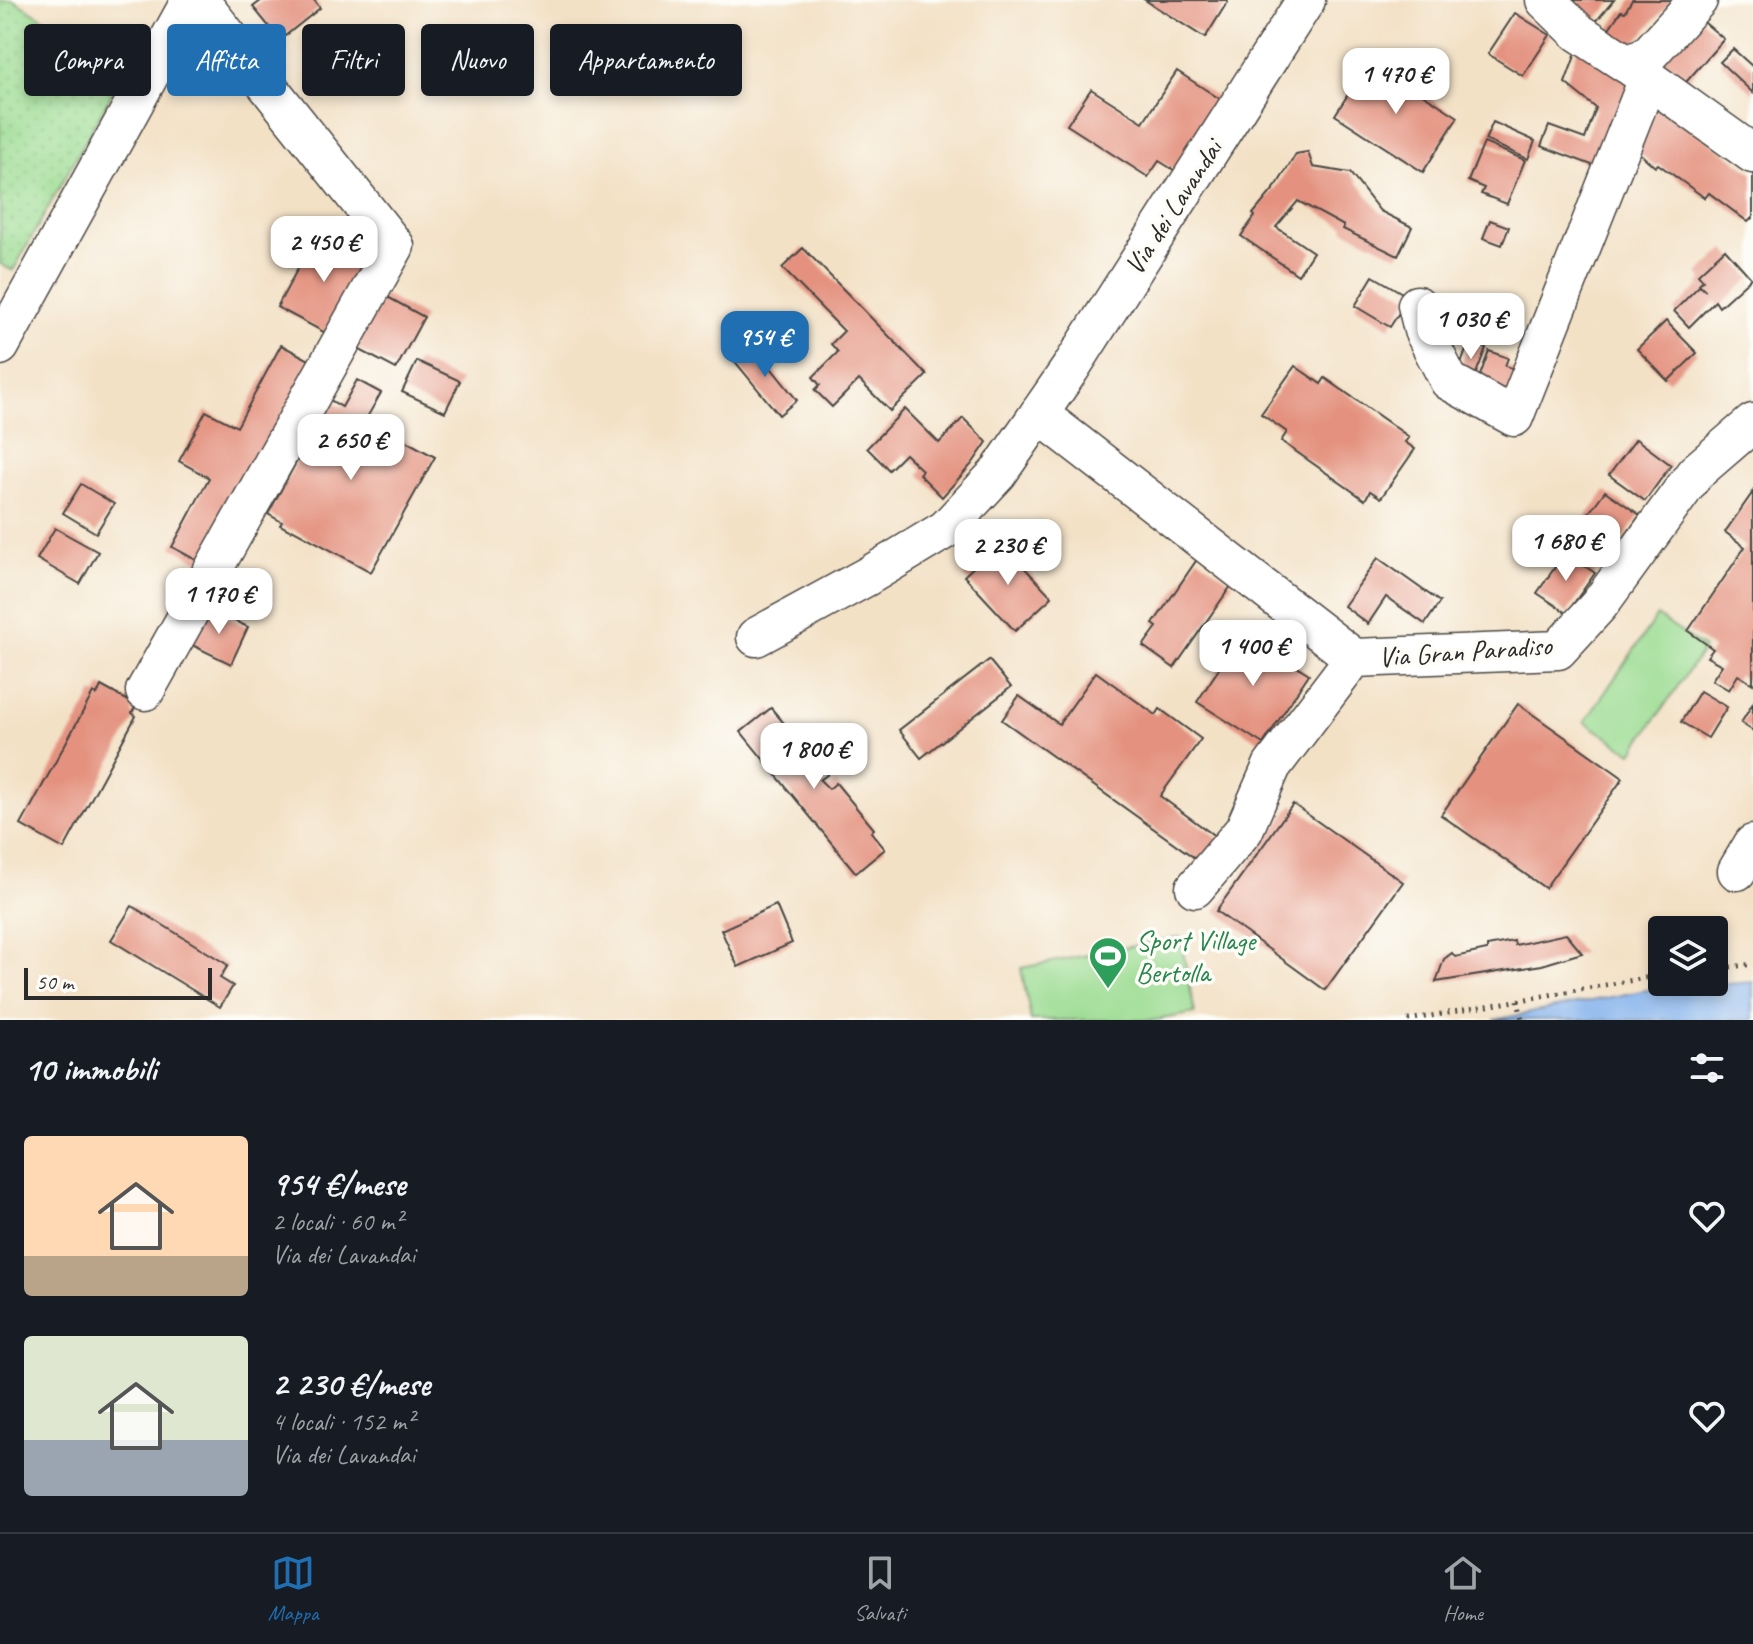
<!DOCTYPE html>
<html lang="it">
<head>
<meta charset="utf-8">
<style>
	body { margin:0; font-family:Caveat,sans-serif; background:#242831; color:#f1f3f6; height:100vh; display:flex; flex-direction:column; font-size:30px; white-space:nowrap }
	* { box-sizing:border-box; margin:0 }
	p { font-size:26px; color:#9ea1a6 }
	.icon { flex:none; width:44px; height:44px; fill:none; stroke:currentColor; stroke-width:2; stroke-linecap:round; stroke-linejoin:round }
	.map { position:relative; height:1020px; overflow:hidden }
	.sheet { display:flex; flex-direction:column; background:#171b24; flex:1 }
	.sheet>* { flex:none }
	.hud { position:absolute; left:24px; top:24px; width:800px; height:72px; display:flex; gap:16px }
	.fabs { position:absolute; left:1648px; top:916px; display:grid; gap:16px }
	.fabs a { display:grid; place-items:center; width:80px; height:80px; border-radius:8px; background:#171b24; box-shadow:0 4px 12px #0003; font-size:40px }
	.scale { position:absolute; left:24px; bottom:20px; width:188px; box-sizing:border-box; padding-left:8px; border:4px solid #2b2b2b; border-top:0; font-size:22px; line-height:28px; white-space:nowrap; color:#2b2b2b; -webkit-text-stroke:6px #fdfcf7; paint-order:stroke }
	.price { position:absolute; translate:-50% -68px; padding:0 18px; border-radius:16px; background:#fff; color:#222; font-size:26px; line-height:52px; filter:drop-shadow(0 2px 4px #0008) }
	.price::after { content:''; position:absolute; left:50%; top:48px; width:24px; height:18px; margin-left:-12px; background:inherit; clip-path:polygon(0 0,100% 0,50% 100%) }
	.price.current { background:#1f6fb2; color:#fff }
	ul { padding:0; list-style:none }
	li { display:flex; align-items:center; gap:24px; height:200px; padding:0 24px }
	li span { display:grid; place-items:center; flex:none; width:224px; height:160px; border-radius:8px; color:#555 }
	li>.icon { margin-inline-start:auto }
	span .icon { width:96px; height:96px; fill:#fffc; stroke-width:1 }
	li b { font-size:34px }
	h2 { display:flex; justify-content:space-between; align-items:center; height:96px; padding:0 24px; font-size:34px }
	.pill { padding:0 28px; border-radius:8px; background:#171b24; box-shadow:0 4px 12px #0003; font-size:28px; line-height:72px }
	.pill.current { background:#1f6fb2; color:#fff }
	.menu { display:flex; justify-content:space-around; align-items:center; height:112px; border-top:2px solid #363941; background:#171b24; font-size:22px; color:#9ea1a6 }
	.menu a { display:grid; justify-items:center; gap:4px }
	.menu .current { color:#1f6fb2 }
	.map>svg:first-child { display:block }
	.grass { fill:url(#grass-dots); stroke:#63845e; stroke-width:2 }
	.park { fill:#9bdc92; stroke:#63845e; stroke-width:2 }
	.water { fill:#82b1ec; stroke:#566e8c; stroke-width:2 }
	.building { fill:#e4927f }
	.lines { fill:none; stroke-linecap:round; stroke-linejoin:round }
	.minor-casing { stroke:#494642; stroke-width:41 }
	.path { stroke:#494642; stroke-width:5; stroke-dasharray:2 6; stroke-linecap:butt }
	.minor { stroke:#fff; stroke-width:38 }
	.labels { text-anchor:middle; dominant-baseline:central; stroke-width:7; stroke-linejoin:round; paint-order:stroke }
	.street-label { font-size:28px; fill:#2b2b2b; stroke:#fdfcf7 }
	.leisure-label { font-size:28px; fill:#27864d; stroke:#fdfcf7; text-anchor:start }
</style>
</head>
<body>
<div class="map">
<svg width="1753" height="1020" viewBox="0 0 1753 1020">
	<defs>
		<pattern id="grass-dots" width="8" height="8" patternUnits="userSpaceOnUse" patternTransform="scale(2)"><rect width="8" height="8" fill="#9bdc92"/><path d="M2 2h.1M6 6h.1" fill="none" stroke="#86bd7e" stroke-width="1.8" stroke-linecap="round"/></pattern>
	</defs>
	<rect width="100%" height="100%" fill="#fdfcf7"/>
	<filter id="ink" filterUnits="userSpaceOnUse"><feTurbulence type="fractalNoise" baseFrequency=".0125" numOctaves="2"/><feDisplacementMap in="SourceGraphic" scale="16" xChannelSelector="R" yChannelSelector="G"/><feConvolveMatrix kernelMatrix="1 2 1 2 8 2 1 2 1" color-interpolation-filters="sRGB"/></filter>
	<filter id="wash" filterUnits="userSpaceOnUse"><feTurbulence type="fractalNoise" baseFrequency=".006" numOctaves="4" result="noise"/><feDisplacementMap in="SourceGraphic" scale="32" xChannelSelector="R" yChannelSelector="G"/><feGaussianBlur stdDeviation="1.8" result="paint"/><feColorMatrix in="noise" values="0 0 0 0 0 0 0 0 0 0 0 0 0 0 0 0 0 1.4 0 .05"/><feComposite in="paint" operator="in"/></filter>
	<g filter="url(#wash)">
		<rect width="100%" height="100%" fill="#f3e1c6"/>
		<!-- grass -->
		<path class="grass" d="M0,0h13l113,68 -113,203 -13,-7z"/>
		<!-- park -->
		<g class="park">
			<path d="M1657,616l47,32 -72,105 -47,-31z"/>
			<path d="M1180,937l15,76 -39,7h-125l-10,-52z"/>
		</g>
		<!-- water -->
		<path class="water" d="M1753,982v38h-259l152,-30z"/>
		<g id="blocks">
			<!-- building -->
			<g class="building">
				<path d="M262,0h52l6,8 -40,32 -27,-33z"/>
				<path d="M1145,0h81l2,1 -23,37z"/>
				<path d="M1567,0h47l-20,24z"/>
				<path d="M1632,0h40l-40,46 -26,-13 15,-22 4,1z"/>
				<path d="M1515,13l35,22 -27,41 -35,-22z"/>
				<path d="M1699,18l25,21 -45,51 -25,-21z"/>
				<path d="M1579,45l58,39 -32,86 -64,-24 8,-20 36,13 11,-31 -31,-25z"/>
				<path d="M1733,49l20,18v26l-33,-31z"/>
				<path d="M1370,60l88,57 -35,55 -88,-57z"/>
				<path d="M1177,71l46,30 -46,71 -18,-11 -11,16 -81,-52 24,-36 52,33z"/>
				<path d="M1648,96l105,77v44l-5,5 -39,-29 -4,5 -47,-34 -3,3 -26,-23z"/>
				<path d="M1493,122l42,19 -7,18 -43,-19z"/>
				<path d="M1484,143l41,17 -18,44 -26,-10 3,-6 -16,-7z"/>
				<path d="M1308,152l5,15 37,6 30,38 32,16 -14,29 -55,-27 1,-3 -46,-25 -22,26 37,25 -15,23 -57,-39 14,-20 -2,-2 24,-29 19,-31z"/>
				<path d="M1490,220l19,7 -7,18 -19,-7z"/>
				<path d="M318,231l54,29 -41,76 -54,-29z"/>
				<path d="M803,248l124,127 -37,36 -31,-31 -27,27 -17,-17 5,-5 -7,-8 25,-25 -7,-8 13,-13 -62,-63z"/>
				<path d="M1725,249l26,29 -32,29 -4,-6 -26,26 -15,-16 25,-25 7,5 -7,-7 4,-4 -5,-6z"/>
				<path d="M1373,276l36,21 -19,30 -35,-21z"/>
				<path d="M384,295l40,22 -28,52 -40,-21z"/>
				<path d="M1666,321l31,32 -29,28 -31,-32z"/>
				<path d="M1469,342l17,6 -13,33 -16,-6z"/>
				<path d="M751,343l46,57 -18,15 -47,-57z"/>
				<path d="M281,345l34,18 -110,202 -33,-18 37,-69 -30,-17 27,-50 31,16z"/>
				<path d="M1489,351l19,7 -3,8 18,6 -11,30 -37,-13z"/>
				<path d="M417,361l43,20 -15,31 -43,-20z"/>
				<path d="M1295,366l26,18 4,-6 84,59 -4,5 10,7 -34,49 -11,-7 -5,9 -84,-59 6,-9 -26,-18z"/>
				<path d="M357,380l24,13 -15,26 69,38 -64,115 -79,-43 -1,2 -11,-6 2,-3 -14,-8 62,-114 12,7z"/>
				<path d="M905,409l34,34 24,-25 24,24 -15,22 -30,33 -23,-23 3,-4 -17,-16 -16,16 -22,-22z"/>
				<path d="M1636,439l35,26 -26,36 -36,-26z"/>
				<path d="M81,484l33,20 -18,29 -33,-20z"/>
				<path d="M1605,491l35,24 -22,31 -35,-25z"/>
				<path d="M1753,492v192l-15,-9 -9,15 -17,-10 10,-15 -15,-8 6,-8 -25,-18 57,-84 -20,-15z"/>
				<path d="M55,528l43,24 -18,32 -43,-25z"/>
				<path d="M1000,542l52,55 -37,34 -51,-55z"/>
				<path d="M1565,553l30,20 -28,40 -30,-20z"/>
				<path d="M1198,558l35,25 -59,85 -31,-22 14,-19 -4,-3z"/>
				<path d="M1378,558l62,44 -15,22 -39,-27 -18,27 -24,-18z"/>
				<path d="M207,608l41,19 -17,37 -41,-20z"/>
				<path d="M1243,632l66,42 -46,70 -66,-42z"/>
				<path d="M989,660l22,27 -90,71 -22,-28z"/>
				<path d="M1096,672l60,43 4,-6 41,30 -41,57 63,46 -17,24 -204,-146 17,-24 40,28z"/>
				<path d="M101,686l35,19 -4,8 4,3 -72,133 -43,-24 72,-132 4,2z"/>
				<path d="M1700,691l27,16 -19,31 -27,-16z"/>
				<path d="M1753,703v28l-12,-8z"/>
				<path d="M1518,704l105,74 -78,110 -104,-73z"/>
				<path d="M771,708l36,42 -8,6 9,11 10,-7 10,14 -8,6 9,9 7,-6 38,46 -3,3 14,17 -29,24 -115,-141z"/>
				<path d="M1293,804l110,78 -78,108 -109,-79z"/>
				<path d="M776,905l16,38 -54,24 -17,-37z"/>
				<path d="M132,906l96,59 -8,13 13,8 -13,21 -109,-67z"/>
				<path d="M1566,934l16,19 -40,12 -106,17 8,-23 8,-6 3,4 32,-7v-4l27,-5 1,4z"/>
			</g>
		</g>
	</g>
	<g filter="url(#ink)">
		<use href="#blocks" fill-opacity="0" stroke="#494642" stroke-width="2"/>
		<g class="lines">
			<!-- minor casing -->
			<g class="minor-casing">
				<g id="minor">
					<path d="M1545,0l33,32 49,32 21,-9 50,-55"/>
					<path d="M1629,65l124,89"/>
					<path d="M1417,305l6,25 26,51 65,36 134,-338"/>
					<path d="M0,346l191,-346"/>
					<path d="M1039,414l315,244"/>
					<path d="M756,637l112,-61 78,-47 52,-56 72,-104 236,-369"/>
					<path d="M145,691l250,-445 -196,-246"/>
					<path d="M1737,871l16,-27"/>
					<path d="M1195,888l49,-58 28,-64 82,-108 204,-8 41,-45 96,-132 58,-50"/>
				</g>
			</g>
			<!-- path -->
			<g class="path">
				<path d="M1714,969l39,-5"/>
				<path d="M1518,1000l4,20"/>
				<path d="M1408,1020l254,-45"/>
			</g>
			<!-- minor -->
			<use href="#minor" class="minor"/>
		</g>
	</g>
	<!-- icons -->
	<defs>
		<g id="stadium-pin" transform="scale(2)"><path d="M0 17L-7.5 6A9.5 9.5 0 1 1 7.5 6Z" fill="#2e9e5b" stroke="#fdfcf7"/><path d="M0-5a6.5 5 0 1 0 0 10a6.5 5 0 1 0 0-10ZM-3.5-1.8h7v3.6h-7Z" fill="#fff"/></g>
	</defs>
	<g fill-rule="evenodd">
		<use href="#stadium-pin" x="1108" y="956"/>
	</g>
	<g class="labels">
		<!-- street labels -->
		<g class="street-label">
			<text transform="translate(1173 207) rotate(-57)">Via dei Lavandai</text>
			<text transform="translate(1465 651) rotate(-4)">Via Gran Paradiso</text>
		</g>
		<!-- leisure labels -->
		<g class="leisure-label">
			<text x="1136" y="940">Sport Village<tspan x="1136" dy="32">Bertolla</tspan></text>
		</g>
	</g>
</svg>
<div class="fabs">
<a><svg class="icon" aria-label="layers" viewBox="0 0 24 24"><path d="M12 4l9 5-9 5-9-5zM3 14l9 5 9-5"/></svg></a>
</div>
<div class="scale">50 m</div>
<b class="price" style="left:1396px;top:116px">1 470 €</b>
<b class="price" style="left:324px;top:284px">2 450 €</b>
<b class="price" style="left:1471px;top:361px">1 030 €</b>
<b class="price current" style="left:765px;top:379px">954 €</b>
<b class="price" style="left:351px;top:482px">2 650 €</b>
<b class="price" style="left:1566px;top:583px">1 680 €</b>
<b class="price" style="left:1008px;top:587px">2 230 €</b>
<b class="price" style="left:219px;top:636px">1 170 €</b>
<b class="price" style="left:1253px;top:688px">1 400 €</b>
<b class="price" style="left:814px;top:791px">1 800 €</b>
<div class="hud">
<a class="pill">Compra</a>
<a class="pill current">Affitta</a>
<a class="pill">Filtri</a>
<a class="pill">Nuovo</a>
<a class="pill">Appartamento</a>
</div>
</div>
<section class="sheet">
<h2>10 immobili<svg class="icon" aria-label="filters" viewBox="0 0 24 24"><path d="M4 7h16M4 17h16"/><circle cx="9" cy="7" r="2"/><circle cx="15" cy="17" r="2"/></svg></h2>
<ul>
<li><span style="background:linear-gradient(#ffd9b3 75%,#b9a48a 0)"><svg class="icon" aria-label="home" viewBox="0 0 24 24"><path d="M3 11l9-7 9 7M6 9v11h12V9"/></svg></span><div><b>954 €/mese</b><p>2 locali · 60 m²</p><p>Via dei Lavandai</p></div><svg class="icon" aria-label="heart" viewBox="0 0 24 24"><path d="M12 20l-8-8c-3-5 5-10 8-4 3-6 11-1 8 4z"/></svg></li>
<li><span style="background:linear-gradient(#dfe7d0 65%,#9aa5b1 0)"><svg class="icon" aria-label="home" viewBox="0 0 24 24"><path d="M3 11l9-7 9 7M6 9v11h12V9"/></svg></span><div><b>2 230 €/mese</b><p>4 locali · 152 m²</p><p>Via dei Lavandai</p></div><svg class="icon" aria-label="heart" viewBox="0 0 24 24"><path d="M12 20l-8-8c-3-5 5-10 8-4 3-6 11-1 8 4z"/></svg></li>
</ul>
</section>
<nav class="menu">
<a class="current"><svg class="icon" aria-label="map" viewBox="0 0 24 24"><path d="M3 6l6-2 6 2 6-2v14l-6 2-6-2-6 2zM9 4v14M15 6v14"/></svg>Mappa</a>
<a><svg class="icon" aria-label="saved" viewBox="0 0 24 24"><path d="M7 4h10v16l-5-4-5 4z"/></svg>Salvati</a>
<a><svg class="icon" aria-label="home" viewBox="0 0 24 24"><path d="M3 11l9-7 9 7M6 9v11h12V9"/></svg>Home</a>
</nav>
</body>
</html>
